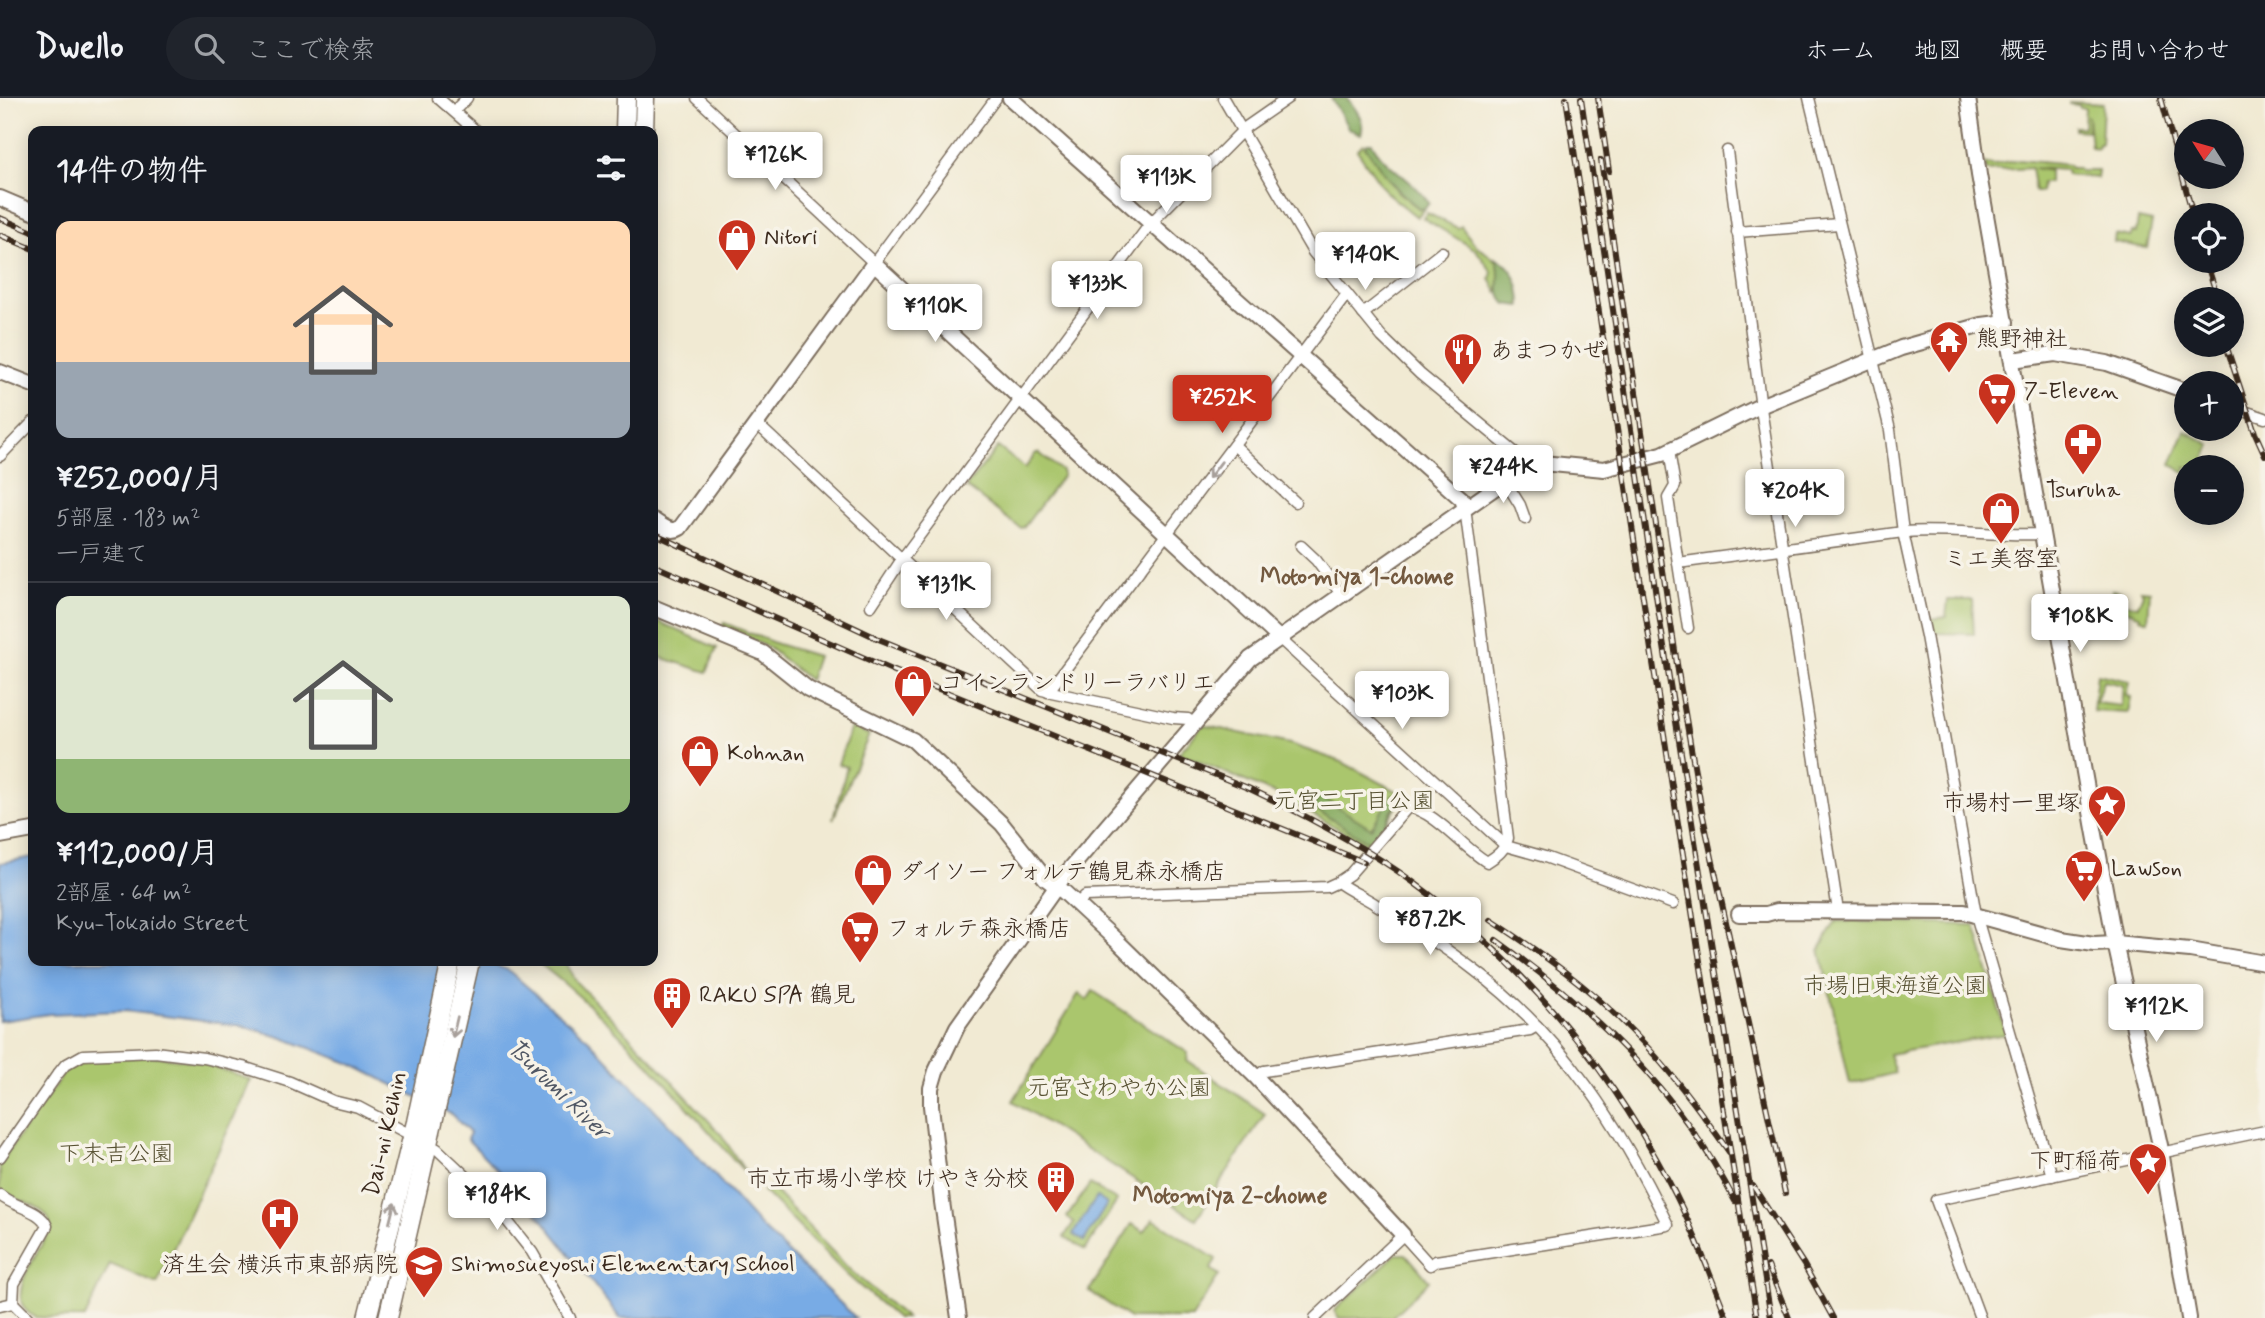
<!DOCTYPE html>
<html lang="ja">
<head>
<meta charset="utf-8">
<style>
	body { margin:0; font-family:Mynerve,"Klee One",sans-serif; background:#20242c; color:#f1f3f6; height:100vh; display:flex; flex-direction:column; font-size:26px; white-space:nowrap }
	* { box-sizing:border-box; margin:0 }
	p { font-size:23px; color:#9ea1a6 }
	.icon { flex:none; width:38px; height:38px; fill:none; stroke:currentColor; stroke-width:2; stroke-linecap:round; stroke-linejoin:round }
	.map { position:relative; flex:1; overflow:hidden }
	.panel { position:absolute; left:28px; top:28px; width:630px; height:840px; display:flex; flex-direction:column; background:#171b24; border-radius:14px; box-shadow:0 4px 18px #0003 }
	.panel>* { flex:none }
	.needle { width:46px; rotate:307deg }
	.controls { position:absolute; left:2174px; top:21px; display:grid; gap:14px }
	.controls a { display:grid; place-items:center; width:70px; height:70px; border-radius:50%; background:#171b24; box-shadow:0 4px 18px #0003; font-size:35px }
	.price { position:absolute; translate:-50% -60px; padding:0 16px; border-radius:7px; background:#fff; color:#222; font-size:23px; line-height:46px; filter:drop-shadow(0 2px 4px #0008) }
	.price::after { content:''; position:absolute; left:50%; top:42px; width:21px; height:16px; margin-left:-10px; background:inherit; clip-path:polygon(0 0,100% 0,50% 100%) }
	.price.active { background:#c8321e; color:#fff }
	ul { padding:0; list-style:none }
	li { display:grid; align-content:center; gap:14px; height:371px; padding:0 28px }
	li+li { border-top:2px solid #363941 }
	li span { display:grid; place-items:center; height:217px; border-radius:14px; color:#555 }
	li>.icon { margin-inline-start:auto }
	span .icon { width:126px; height:126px; fill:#fffc; stroke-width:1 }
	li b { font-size:30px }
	h2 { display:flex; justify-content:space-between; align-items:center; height:84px; padding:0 28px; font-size:30px }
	header { display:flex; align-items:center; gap:42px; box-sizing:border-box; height:98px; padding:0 35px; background:#171b24; border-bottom:2px solid #363941 }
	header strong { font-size:33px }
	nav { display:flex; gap:38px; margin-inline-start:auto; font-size:24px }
	.search { width:490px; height:63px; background:#20242c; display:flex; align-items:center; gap:18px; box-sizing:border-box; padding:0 24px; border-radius:38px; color:#9ea1a6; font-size:26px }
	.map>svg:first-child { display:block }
	.green { fill:#aac66d; stroke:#727846; stroke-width:2; fill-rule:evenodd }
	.forest { fill:#87ab60; stroke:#616a3f; stroke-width:2 }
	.water { fill:#78abe5; stroke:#5a6a82; stroke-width:2 }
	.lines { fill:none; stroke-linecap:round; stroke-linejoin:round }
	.street-casing { stroke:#7b6d5d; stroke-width:13 }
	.secondary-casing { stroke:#7b6d5d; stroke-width:18 }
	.highway-casing { stroke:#7b6d5d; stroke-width:21 }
	.street { stroke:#fff; stroke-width:10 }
	.secondary { stroke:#fff; stroke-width:14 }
	.highway { stroke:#fff; stroke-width:18 }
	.rail-casing { stroke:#3b2a1e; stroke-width:6 }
	.rail { stroke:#f7f3e8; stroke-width:3.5; stroke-dasharray:10; stroke-linecap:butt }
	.oneway { stroke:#a79f9a }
	.labels { text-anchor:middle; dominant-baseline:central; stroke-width:7; stroke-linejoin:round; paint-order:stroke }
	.poi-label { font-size:23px; fill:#3b2a1e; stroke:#f7f3e8; text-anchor:start }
	.park-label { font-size:23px; fill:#575132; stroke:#f7f3e8 }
	.street-label { font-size:23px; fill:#3b2a1e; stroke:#f7f3e8 }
	.neighbourhood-label { font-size:24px; font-weight:bold; fill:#73593f; stroke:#f7f3e8 }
	.water-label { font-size:24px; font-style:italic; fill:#505764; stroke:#f7f3e8 }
</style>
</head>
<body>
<header>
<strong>Dwello</strong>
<div class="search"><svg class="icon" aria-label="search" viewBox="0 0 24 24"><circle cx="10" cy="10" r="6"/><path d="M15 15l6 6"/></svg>ここで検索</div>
<nav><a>ホーム</a><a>地図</a><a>概要</a><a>お問い合わせ</a></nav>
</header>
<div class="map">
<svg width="2265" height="1220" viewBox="0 0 2265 1220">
	<rect width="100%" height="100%" fill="#f7f3e8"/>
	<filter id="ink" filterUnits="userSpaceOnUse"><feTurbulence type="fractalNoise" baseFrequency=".0143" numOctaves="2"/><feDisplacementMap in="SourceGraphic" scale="14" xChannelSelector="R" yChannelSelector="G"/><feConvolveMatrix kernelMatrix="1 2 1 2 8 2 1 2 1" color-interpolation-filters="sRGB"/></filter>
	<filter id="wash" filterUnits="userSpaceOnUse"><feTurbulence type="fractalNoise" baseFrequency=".00686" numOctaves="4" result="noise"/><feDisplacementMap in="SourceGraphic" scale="28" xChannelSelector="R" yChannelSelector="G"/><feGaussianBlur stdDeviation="1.57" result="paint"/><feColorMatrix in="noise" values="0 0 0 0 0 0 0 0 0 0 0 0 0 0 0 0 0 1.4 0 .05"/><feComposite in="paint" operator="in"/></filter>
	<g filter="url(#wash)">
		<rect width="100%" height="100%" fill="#f1ead3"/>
		<!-- green -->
		<g class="green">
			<path d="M2069,4l34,2 -2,40h-3l-1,4 -6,-1 -3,-31v15l-13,-1v-3h9l1,-19 -6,-1v-2l-10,-1z"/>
			<path d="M1363,46l35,48 22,17 5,-1 -8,9 -31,-25 -29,-42z"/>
			<path d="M2019,62l50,5 1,3h8l1,3h19l-1,7 -30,-3 -1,-5 -32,-2 15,3v12h-7l-1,9h-6l-4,-24 -45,3 -1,-7 10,1z"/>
			<path d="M1427,115l31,15 3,-2c5,7 9,13 15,19 22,19 29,13 21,47l-7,-13 2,-7 -16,-22 -53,-32z"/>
			<path d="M2138,121l14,3 -5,26 -33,-6 1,-8 16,3 1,-5 4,1z"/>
			<path d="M2185,333l26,14 -9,22h-16v7l-15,-10z"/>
			<path d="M998,349l27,21 11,-15h3l23,18 1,4 -39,52 -4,1 -53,-40v-3z"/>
			<path d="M2113,492l8,2 -2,10 19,4 5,-12 -2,-4 9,1 -2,30 -8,-3 1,-2 -21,-8 -5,12 -3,-1z"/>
			<path d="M1948,502h24l2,34 -45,-1 -4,-13 21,-3z"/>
			<path d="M653,521l64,29 -10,24 -54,-17z"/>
			<path d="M724,525l53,21 40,12 -8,24 -41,-33 -46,-20z"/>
			<path d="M2097,576l32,7 -3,15 5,1 -3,16 -35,-2zM2103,583l20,4 -2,21 -25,-3z"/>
			<path d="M1203,627l87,19 52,18 62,33 -33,52 -93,-52 -99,-42z"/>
			<path d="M851,629l18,8 -36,84 14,-52 -9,-3z"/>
			<path d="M1836,823l139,4 31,109 -117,20 6,19 -45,11 -30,-135z"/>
			<path d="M536,863h28l12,21 73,74 72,78 27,42c-66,-75 -132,-155 -212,-215z"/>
			<path d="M1093,893l95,62 -1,7 78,54 -69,105 -183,-118 66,-108 8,7z"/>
			<path d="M155,958l46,6 50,18 -94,204 -47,-20 -25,54c-15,0 -36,0 -49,-1 -36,-14 1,-65 14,-85 5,-27 -35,-29 -50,-43v-26l68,-96 17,-10z"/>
			<path d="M1090,1086l27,17 -32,49 -21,-13 10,-15 -7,-5z"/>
			<path d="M770,1088l80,84 56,48h-9l-50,-43 -84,-84z"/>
			<path d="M1153,1121l63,40 -5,10 8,6 -27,43h-62l-41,-27 43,-67 12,8z"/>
			<path d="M1396,1156h10l23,27 -38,37h-52l-5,-7z"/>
		</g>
		<!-- forest -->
		<g class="forest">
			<path d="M1331,0h16c8,11 19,22 14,36l-12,-5z"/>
			<path d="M1367,45h5c14,26 42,36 57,60l-4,5 -5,1c-23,-17 -39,-38 -55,-63z"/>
			<path d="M1496,160c18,8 25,28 25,48l-15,-2c-14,-14 -2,-29 -10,-46z"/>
			<path d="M1393,696l7,4 -28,46 -59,-36 7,-12 51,32z"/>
		</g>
		<!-- water -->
		<g class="water">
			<path d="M33,759v104h451l24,9 81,70 87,92 86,96 94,90h-236l-94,-119 -59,-60 3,-6 -19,-19 -102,-51 -66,-25 -40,-12 -118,-15 -76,3 -49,7v-158z"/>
			<path d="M1097,1099l10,7 -23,37 -11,-7z"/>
		</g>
	</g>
	<g filter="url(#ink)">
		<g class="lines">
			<!-- street casing -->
			<g class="street-casing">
				<g id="street">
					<path d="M438,0l38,33"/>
					<path d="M697,0l177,165 122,-165"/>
					<path d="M1223,0l90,154 69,85 38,37 109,90"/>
					<path d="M1809,0l81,332 13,102 23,104 50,279 76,261"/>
					<path d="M454,13l13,-13"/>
					<path d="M1727,53l35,264 76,496"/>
					<path d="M1737,134l102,-8"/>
					<path d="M1363,216l79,-62"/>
					<path d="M2235,310l30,10"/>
					<path d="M756,325l286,267 131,28 15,1 6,5"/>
					<path d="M1234,347l61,57"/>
					<path d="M1669,353l6,35 -7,12 20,130"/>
					<path d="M0,358l33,-34"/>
					<path d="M1505,383l15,24 5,14"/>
					<path d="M1301,448l15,14 25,34"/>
					<path d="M1678,465l225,-31c46,-3 92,4 138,2"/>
					<path d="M871,508l31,-47 248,-335 96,-97 42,-29"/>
					<path d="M1279,540l227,208 39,11 128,47"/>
					<path d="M1048,594l299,-398"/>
					<path d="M1338,784l12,-8 58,-67c27,4 55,41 79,55 11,-7 17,-11 21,-24l-43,-330"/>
					<path d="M1077,806l8,-8 242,-9 11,-5c11,9 25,14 37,22 33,20 67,41 98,65 90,67 147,157 195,256l-232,36 -6,4 -27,-30 -88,83"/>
					<path d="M1256,979l8,-6 266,-41 7,-4"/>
					<path d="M0,1059l57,-82 8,-10 18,-10 72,-3 49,6 39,9 47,15 43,19 25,6 79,42 52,49 43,54 38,66"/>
					<path d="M0,1097c13,12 40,14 47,31l-33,58 -1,19"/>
					<path d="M0,1208l13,-3 15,15"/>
					<path d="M1980,1220l-44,-118 329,-69"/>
				</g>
			</g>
			<!-- secondary casing -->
			<g class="secondary-casing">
				<g id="secondary">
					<path d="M1010,0l446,396 6,5 3,9"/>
					<path d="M1968,0l11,77 115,654 21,114 45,202 29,173"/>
					<path d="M0,100l33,14"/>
					<path d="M2012,262l43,-6 52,9 79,28"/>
					<path d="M0,274l33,13"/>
					<path d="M2231,309l4,1"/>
					<path d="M653,422c8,5 18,14 27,8l194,-265 405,375"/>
					<path d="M653,509l110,46 45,36 105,51 89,84 43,54 19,14 54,50 138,135 147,158"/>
					<path d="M0,738l33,-6"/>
					<path d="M1739,816h27l11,-3 187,1 97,27 33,5 21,-1 75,7 75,13"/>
					<path d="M959,1220l-17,-116 -11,-96v-18l5,-17 21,-44 107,-151 186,-217 279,-195 13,-1 62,6 58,-15 98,-48 141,-58 81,-23 24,-3"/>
				</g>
			</g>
			<!-- highway casing -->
			<g class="highway-casing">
				<g id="highway">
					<path d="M625,33l1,-33"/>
					<path d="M644,33l1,-33"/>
					<path d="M367,1220l49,-196 35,-161"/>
					<path d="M388,1220l82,-357"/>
				</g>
			</g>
			<!-- street -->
			<use href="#street" class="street"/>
			<!-- secondary -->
			<use href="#secondary" class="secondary"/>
			<!-- highway -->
			<use href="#highway" class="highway"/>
			<!-- rail casing -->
			<g class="rail-casing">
				<g id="rail">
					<path d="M1566,0l106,688 85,532"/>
					<path d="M1581,0l78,517 112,703"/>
					<path d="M1598,0l11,73"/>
					<path d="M2161,0l32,117"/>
					<path d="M1601,62l79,524 22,128 83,381"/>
					<path d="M0,120l33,14"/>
					<path d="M0,137l33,14"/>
					<path d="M2206,163l12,38"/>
					<path d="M2226,247l29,88 10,22"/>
					<path d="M653,435l228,107 367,148c57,27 114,57 165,94 108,79 194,182 256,300 23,43 40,90 58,136"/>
					<path d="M653,467l239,105 472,192"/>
					<path d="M1491,822c49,32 98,67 140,110 37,37 68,79 98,122"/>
					<path d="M1496,842c100,72 181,149 239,261"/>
					<path d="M1753,1088l51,79 29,53"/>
					<path d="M1768,1168l21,52"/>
				</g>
			</g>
			<!-- rail -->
			<use href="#rail" class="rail"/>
		</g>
		<!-- one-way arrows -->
		<defs><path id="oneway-shaft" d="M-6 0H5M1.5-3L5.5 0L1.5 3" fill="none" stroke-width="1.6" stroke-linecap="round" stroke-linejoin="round" transform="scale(1.75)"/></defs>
		<g class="oneway">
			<use href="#oneway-shaft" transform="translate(1215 372) rotate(127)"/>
			<use href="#oneway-shaft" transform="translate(455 929) rotate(103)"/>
			<use href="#oneway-shaft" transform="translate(392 1115) rotate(-76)"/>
		</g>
	</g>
	<!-- icons -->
	<defs>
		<g id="shop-pin" transform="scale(2.0125)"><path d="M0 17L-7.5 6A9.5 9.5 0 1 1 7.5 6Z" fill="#c8321e" stroke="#f7f3e8"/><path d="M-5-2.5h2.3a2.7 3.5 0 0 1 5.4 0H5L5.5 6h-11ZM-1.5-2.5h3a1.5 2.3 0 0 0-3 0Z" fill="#fff"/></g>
		<g id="temple-pin" transform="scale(2.0125)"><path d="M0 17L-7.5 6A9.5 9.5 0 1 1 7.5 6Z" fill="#c8321e" stroke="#f7f3e8"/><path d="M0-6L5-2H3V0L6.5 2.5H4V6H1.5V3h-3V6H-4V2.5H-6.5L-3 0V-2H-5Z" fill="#fff"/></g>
		<g id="restaurant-pin" transform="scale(2.0125)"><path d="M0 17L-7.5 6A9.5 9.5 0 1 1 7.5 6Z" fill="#c8321e" stroke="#f7f3e8"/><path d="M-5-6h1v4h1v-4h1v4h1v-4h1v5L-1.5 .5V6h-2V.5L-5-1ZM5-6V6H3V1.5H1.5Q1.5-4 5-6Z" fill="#fff"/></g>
		<g id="supermarket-pin" transform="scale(2.0125)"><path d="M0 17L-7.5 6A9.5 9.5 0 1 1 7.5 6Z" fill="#c8321e" stroke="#f7f3e8"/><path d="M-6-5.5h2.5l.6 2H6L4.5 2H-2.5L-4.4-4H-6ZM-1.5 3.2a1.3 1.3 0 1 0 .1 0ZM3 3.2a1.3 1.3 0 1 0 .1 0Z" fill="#fff"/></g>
		<g id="pharmacy-pin" transform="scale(2.0125)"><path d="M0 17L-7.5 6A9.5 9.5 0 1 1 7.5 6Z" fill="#c8321e" stroke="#f7f3e8"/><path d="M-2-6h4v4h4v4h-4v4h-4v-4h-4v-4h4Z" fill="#fff"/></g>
		<g id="sight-pin" transform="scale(2.0125)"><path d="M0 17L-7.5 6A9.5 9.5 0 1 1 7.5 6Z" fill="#c8321e" stroke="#f7f3e8"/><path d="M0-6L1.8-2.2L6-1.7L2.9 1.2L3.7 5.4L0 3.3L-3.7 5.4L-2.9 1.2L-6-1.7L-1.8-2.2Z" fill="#fff"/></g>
		<g id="building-pin" transform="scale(2.0125)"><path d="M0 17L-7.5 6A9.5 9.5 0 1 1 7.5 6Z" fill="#c8321e" stroke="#f7f3e8"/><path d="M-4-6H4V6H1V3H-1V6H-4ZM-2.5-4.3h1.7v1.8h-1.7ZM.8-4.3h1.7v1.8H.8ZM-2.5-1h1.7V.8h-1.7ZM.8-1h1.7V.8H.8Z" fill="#fff"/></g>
		<g id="hospital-pin" transform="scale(2.0125)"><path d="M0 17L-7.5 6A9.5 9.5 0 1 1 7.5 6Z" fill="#c8321e" stroke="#f7f3e8"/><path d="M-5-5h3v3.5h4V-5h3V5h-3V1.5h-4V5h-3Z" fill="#fff"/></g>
		<g id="school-pin" transform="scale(2.0125)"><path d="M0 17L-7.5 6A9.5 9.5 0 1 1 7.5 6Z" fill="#c8321e" stroke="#f7f3e8"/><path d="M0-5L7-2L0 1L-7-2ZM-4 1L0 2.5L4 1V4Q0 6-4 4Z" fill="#fff"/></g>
	</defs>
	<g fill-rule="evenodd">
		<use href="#shop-pin" x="737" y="140"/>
		<use href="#temple-pin" x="1949" y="242"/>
		<use href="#restaurant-pin" x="1463" y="254"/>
		<use href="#supermarket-pin" x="1997" y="294"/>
		<use href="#pharmacy-pin" x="2083" y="344"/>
		<use href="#shop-pin" x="2001" y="413"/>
		<use href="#shop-pin" x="913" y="586"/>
		<use href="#shop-pin" x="700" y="656"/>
		<use href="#sight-pin" x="2107" y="706"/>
		<use href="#supermarket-pin" x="2084" y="771"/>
		<use href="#shop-pin" x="873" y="775"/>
		<use href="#supermarket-pin" x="860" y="832"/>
		<use href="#building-pin" x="672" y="898"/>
		<use href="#sight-pin" x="2148" y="1064"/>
		<use href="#building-pin" x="1056" y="1082"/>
		<use href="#hospital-pin" x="280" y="1119"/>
		<use href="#school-pin" x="424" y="1167"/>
	</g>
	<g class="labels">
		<!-- poi labels -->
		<g class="poi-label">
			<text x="764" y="140">Nitori</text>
			<text x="1976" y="242">熊野神社</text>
			<text x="1490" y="254">あまつかぜ</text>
			<text x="2024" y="294">7-Eleven</text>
			<text x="2083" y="393" text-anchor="middle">Tsuruha</text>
			<text x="2001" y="462" text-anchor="middle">ミエ美容室</text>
			<text x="940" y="586">コインランドリーラバリエ</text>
			<text x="727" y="656">Kohnan</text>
			<text x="2080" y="706" text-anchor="end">市場村一里塚</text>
			<text x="2111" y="771">Lawson</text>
			<text x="900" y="775">ダイソー フォルテ鶴見森永橋店</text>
			<text x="887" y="832">フォルテ森永橋店</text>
			<text x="699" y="898">RAKU SPA 鶴見</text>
			<text x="2121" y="1064" text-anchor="end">下町稲荷</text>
			<text x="1029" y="1082" text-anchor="end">市立市場小学校 けやき分校</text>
			<text x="451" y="1167">Shimosueyoshi Elementary School</text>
			<text x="280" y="1168" text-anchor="middle">済生会 横浜市東部病院</text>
		</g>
		<!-- park labels -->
		<g class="park-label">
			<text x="1354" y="704">元宮二丁目公園</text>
			<text x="1895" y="889">市場旧東海道公園</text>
			<text x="1119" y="991">元宮さわやか公園</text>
			<text x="116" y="1057">下末吉公園</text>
		</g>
		<!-- street labels -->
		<g class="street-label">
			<text transform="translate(386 1036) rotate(-77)">Dai-ni Keihin</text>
		</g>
		<!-- neighbourhood labels -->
		<g class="neighbourhood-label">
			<text x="1357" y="479">Motomiya 1-chome</text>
			<text x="1230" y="1098">Motomiya 2-chome</text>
		</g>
		<!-- water labels -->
		<g class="water-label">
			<text transform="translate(558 992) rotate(44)">Tsurumi River</text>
		</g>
	</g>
</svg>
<div class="controls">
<a><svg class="needle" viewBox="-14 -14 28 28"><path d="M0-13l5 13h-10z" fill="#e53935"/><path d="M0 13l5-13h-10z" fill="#9ea1a6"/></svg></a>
<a><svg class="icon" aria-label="locate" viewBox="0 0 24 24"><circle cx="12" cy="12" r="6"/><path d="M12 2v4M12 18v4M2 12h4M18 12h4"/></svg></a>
<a><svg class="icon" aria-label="layers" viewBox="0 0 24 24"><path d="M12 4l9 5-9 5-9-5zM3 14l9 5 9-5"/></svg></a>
<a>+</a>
<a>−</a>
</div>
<b class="price" style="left:775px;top:94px">¥126K</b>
<b class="price" style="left:1166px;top:117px">¥113K</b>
<b class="price" style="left:1365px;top:194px">¥140K</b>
<b class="price" style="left:1097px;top:223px">¥133K</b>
<b class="price" style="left:935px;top:246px">¥110K</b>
<b class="price active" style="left:1222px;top:337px">¥252K</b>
<b class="price" style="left:1503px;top:407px">¥244K</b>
<b class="price" style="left:1795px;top:431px">¥204K</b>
<b class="price" style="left:946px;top:524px">¥131K</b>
<b class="price" style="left:2080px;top:556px">¥108K</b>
<b class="price" style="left:1402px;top:633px">¥103K</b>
<b class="price" style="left:1430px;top:859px">¥87.2K</b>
<b class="price" style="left:2156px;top:946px">¥112K</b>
<b class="price" style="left:497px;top:1134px">¥184K</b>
<section class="panel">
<h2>14件の物件<svg class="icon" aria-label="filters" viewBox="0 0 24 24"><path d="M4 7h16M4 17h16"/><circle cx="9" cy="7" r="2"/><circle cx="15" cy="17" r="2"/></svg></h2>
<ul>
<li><span style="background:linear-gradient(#ffd9b3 65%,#9aa5b1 0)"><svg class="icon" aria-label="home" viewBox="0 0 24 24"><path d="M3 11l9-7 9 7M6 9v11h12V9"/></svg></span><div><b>¥252,000/月</b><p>5部屋 · 183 m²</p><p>一戸建て</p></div></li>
<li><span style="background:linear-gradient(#dfe7d0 75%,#8fb573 0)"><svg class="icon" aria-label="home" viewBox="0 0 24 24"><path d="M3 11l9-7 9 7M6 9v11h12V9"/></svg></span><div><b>¥112,000/月</b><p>2部屋 · 64 m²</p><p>Kyu-Tokaido Street</p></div></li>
</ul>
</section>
</div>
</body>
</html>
